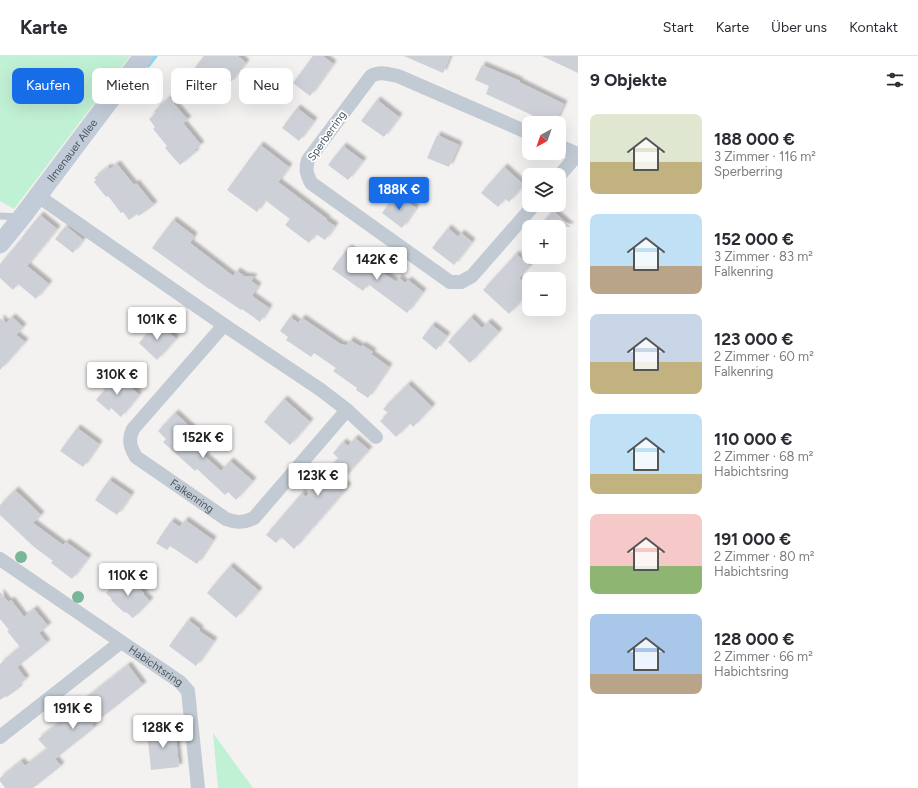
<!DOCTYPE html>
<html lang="de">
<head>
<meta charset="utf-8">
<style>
	body { margin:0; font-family:Figtree,sans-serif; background:#f7f7f7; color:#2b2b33; height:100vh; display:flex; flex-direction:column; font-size:15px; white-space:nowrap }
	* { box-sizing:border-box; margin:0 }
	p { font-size:13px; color:#7c7c81 }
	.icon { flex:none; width:22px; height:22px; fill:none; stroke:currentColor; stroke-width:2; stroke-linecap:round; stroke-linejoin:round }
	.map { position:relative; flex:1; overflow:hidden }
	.panel { display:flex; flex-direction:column; background:#fff; width:340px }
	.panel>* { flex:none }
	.hud { position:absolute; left:12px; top:12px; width:380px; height:36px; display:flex; gap:8px }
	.needle { width:26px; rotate:220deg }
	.controls { position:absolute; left:522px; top:60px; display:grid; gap:8px }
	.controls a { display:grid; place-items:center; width:44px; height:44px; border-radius:8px; background:#fff; box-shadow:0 4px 16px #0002; font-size:20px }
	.price { position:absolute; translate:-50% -34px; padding:0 9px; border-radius:4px; background:#fff; color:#222; font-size:13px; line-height:26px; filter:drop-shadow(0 1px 2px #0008) }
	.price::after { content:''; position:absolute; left:50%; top:24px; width:12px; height:9px; margin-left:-6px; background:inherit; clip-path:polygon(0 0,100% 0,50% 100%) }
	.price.current { background:#176ce8; color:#fff }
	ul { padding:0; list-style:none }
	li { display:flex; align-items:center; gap:12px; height:100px; padding:0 12px }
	li span { display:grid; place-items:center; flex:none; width:112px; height:80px; border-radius:8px; color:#555 }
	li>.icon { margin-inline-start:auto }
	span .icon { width:48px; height:48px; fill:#fffc; stroke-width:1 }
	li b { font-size:17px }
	h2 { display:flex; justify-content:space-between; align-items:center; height:48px; padding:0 12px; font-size:17px }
	.chip { padding:0 14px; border-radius:8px; background:#fff; box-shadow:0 4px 16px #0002; font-size:14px; line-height:36px }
	.chip.current { background:#176ce8; color:#fff }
	header { display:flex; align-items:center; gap:24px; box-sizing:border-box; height:56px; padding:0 20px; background:#fff; border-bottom:1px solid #e1e1e2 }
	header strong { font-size:19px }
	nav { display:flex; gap:22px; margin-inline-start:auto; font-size:14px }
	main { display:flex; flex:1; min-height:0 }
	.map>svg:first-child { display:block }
	.green { fill:#c1f1d5 }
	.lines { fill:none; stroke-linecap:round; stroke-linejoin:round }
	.stream { stroke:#8dd7ee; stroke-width:5 }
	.building { fill:#cdd0d7; filter:url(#shadow) }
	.lane { stroke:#c2cbd3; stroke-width:7 }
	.street { stroke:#c2cbd3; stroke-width:14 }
	.secondary { stroke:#c2ccd8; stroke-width:19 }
	.tree { fill:#7ab698 }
	.labels { text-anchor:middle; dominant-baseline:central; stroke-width:3.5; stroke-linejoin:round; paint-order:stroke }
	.street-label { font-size:11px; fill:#495460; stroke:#fff }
</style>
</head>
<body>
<header>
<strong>Karte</strong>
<nav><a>Start</a><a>Karte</a><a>Über uns</a><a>Kontakt</a></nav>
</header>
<main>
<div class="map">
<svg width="578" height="732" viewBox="0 0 578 732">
	<defs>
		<filter id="shadow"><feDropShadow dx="3.5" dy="-3.5" stdDeviation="1" flood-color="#0004"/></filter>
	</defs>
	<rect width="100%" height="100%" fill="#f4f2f1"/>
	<!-- green -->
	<g class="green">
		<path d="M0,0h130l-116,153 -14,-8z"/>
		<path d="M213,677l40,55h-35z"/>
	</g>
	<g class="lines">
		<!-- stream -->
		<path class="stream" d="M148,9l7,-9"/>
	</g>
	<!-- building -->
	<g class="building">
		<path d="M204,0h34l8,7 -16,20 -8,-6 -2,2 -5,-4 -6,8 -16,-13z"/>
		<path d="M313,0h10l10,8 -23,32 -17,-13z"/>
		<path d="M404,0h46l-7,17z"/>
		<path d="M542,0h36v17z"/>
		<path d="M482,9l38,16 -1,1 45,22 -9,19h-14l-10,-5 1,-3 -46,-21 3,-8 -14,-6z"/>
		<path d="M169,42l19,22 -5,3 18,22 -7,5 2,2 -16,13 -15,-17 2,-2 -14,-17 2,-2 -6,-8 7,-6 -2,-2z"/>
		<path d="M377,44l22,17 -15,20 -23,-16z"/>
		<path d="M297,52l17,13 -15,20 -17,-13z"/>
		<path d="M437,79l22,10 -10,22 -22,-9z"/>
		<path d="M260,89l29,22 -11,15 49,37 -1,1 9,6 -10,14 -9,-6 -7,9 -24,-18 5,-6 -25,-19 -8,12 -30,-22z"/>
		<path d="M343,90l20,15 -15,19 -20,-15z"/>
		<path d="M117,108l17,21 2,-2 18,22 -15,11 -2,-2 -8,6 -6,-8 -2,1 -13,-17 -2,1 -12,-15 2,-2 -2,-2 14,-11 2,2z"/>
		<path d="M504,111l20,18 -15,17 -4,-3 -7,8 -17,-14z"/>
		<path d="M396,138l20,14 -14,20 -20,-15z"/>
		<path d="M553,155l18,16h-33z"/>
		<path d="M40,159l17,14 -30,37 22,18 -13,15 -18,-15 -5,6 -13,-12v-14l22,-26v-1z"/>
		<path d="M173,164l21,16 -4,7 43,33 4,-5 7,5 10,1 -3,4 7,5 -6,10 17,12 -9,14 -18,-13 -1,1 -31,-21h-1l-57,-41z"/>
		<path d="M66,170l17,14 -10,13 -18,-14z"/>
		<path d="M448,172l10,9 3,-4 11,9 -18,23 -22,-17z"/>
		<path d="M348,192l48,34 3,-4 6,5 3,-3 15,12 -16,21 -39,-29 -5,7 -31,-22z"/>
		<path d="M516,198l14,12 -11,12 10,10v4l-20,22 -26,-24z"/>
		<path d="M12,261l11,10 -7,8 9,7 -25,28v-52l6,5z"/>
		<path d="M290,261l8,6 4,-5 40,27 1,-1 3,2 4,-6 11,7 1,-2 11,7 -2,2 18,13 -21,31 -12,-8 1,-2 -24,-17 3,-3 -22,-15 -3,4 -25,-17 2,-3 -8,-6z"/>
		<path d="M471,261l11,11 6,-6 11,10 -29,31 -22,-21z"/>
		<path d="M157,266l19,17 -19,21 -18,-17z"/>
		<path d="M432,269l15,11 -11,14 -14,-12z"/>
		<path d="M115,317l24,22 -18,22 -10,-9 -2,3 -13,-11 9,-10 -2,-2z"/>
		<path d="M408,328l24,23 -19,20 -3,-4 -14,14 -16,-16 8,-8 -5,-4z"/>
		<path d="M284,343l26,23 -20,23 -26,-23z"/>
		<path d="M175,357l23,21 -8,9 31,28 9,-10 23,20 -17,19 -8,-8 -3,3 -28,-26 -2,2 -32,-29 3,-3 -8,-8z"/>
		<path d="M77,372l22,16 -16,23 -23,-16z"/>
		<path d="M355,382l14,12 -28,31 7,6 -19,22 -35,40 -13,-12 -5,6 -10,-8 36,-42 4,4 32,-39 -5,-5 10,-11 5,4z"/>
		<path d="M109,424l22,15 -14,20 -22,-15z"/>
		<path d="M15,434l26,25 -8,8 30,22 3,-3 22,16 -16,21 -21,-16 2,-2 -19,-14 -34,-32v-10z"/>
		<path d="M185,464l28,20 -16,24 -27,-18 -3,4 -11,-7 15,-22 9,6z"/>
		<path d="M230,510l29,25 -23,27 -29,-25z"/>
		<path d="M123,519l5,5 1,-1 15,14 -1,1 7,7 -17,17 -7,-6 -1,1 -7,-6 -7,-7 1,-1 -6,-6z"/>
		<path d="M0,536l8,10 3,-2 13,17 10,-8 14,17 -9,7 8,10 -30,24 9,12 -8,7 1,2 -12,9 -1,-1 -6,4v-36l20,-17 -13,-16 2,-1 -9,-11z"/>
		<path d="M188,564l12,9 -1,2 15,10 -18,25 -27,-20z"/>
		<path d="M128,609l15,20 -51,40 2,3 -39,31 6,7 -28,22h-28l-5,-7v-3l21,-17 4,5 22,-17 -9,-10 40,-31 -2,-2z"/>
		<path d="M175,672l4,39 -28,3 -4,-39z"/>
	</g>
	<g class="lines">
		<!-- lane -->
		<path class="lane" d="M0,160l20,1"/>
		<!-- street -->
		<g class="street">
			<path d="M529,77l-131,-57c-10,-2 -18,-5 -27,0l-63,84c-3,10 -1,14 3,23l139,99h11l11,-6 62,-71"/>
			<path d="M559,90l19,8"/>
			<path d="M559,120l19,-22"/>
			<path d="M38,140l186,129 97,65 26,20 29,27"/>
			<path id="s1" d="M224,269l-91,104c-5,11 -3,18 3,28l90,62c10,4 18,4 28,-1l93,-108"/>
			<path id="s2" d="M0,503l180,123 8,9 10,97"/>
			<path d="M0,681l121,-95"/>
		</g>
		<!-- secondary -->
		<path class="secondary" id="s3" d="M0,188l22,-27 121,-161"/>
	</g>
	<!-- trees -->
	<g class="tree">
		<circle cx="21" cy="501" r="6"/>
		<circle cx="78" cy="541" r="6"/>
	</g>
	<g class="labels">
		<!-- street labels -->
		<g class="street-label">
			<text transform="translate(327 80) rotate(-55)">Sperberring</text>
			<text stroke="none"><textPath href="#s3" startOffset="118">Ilmenauer Allee</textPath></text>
			<text stroke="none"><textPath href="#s1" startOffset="236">Falkenring</textPath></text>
			<text stroke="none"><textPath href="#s2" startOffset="189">Habichtsring</textPath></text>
		</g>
	</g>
</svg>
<div class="controls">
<a><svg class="needle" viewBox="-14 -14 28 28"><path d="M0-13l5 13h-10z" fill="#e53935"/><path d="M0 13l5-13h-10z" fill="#7c7c81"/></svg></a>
<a><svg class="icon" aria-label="layers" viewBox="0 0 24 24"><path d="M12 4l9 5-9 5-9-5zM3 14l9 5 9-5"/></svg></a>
<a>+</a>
<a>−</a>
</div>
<b class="price current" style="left:399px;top:155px">188K €</b>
<b class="price" style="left:377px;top:225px">142K €</b>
<b class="price" style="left:157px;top:285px">101K €</b>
<b class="price" style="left:117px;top:340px">310K €</b>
<b class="price" style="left:203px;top:403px">152K €</b>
<b class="price" style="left:318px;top:441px">123K €</b>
<b class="price" style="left:128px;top:541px">110K €</b>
<b class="price" style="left:73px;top:674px">191K €</b>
<b class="price" style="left:163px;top:693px">128K €</b>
<div class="hud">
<a class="chip current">Kaufen</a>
<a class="chip">Mieten</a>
<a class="chip">Filter</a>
<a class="chip">Neu</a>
</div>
</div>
<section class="panel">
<h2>9 Objekte<svg class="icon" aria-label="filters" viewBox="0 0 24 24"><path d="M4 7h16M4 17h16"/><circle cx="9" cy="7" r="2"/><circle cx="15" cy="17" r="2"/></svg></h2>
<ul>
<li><span style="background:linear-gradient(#dfe7d0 60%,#c2b280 0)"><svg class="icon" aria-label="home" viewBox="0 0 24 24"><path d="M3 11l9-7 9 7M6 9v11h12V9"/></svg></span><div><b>188 000 €</b><p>3 Zimmer · 116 m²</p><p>Sperberring</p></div></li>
<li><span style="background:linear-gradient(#bfe0f5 65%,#b9a48a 0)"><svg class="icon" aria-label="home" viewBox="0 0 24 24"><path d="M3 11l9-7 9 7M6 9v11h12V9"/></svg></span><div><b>152 000 €</b><p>3 Zimmer · 83 m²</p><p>Falkenring</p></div></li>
<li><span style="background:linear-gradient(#c9d6e8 60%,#c2b280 0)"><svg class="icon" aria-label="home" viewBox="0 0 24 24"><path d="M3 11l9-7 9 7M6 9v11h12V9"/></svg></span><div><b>123 000 €</b><p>2 Zimmer · 60 m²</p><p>Falkenring</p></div></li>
<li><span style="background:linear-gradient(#bfe0f5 75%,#c2b280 0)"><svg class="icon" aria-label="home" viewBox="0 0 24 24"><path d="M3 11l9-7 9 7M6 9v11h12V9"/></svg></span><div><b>110 000 €</b><p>2 Zimmer · 68 m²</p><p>Habichtsring</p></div></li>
<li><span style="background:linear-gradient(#f6c9c9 65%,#8fb573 0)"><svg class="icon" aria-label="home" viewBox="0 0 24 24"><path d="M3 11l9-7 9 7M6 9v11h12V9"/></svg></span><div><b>191 000 €</b><p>2 Zimmer · 80 m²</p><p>Habichtsring</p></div></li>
<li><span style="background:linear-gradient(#a9c7e8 75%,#b9a48a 0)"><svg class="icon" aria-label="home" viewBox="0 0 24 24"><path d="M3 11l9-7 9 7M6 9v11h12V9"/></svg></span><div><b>128 000 €</b><p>2 Zimmer · 66 m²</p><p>Habichtsring</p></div></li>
</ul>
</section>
</main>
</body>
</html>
